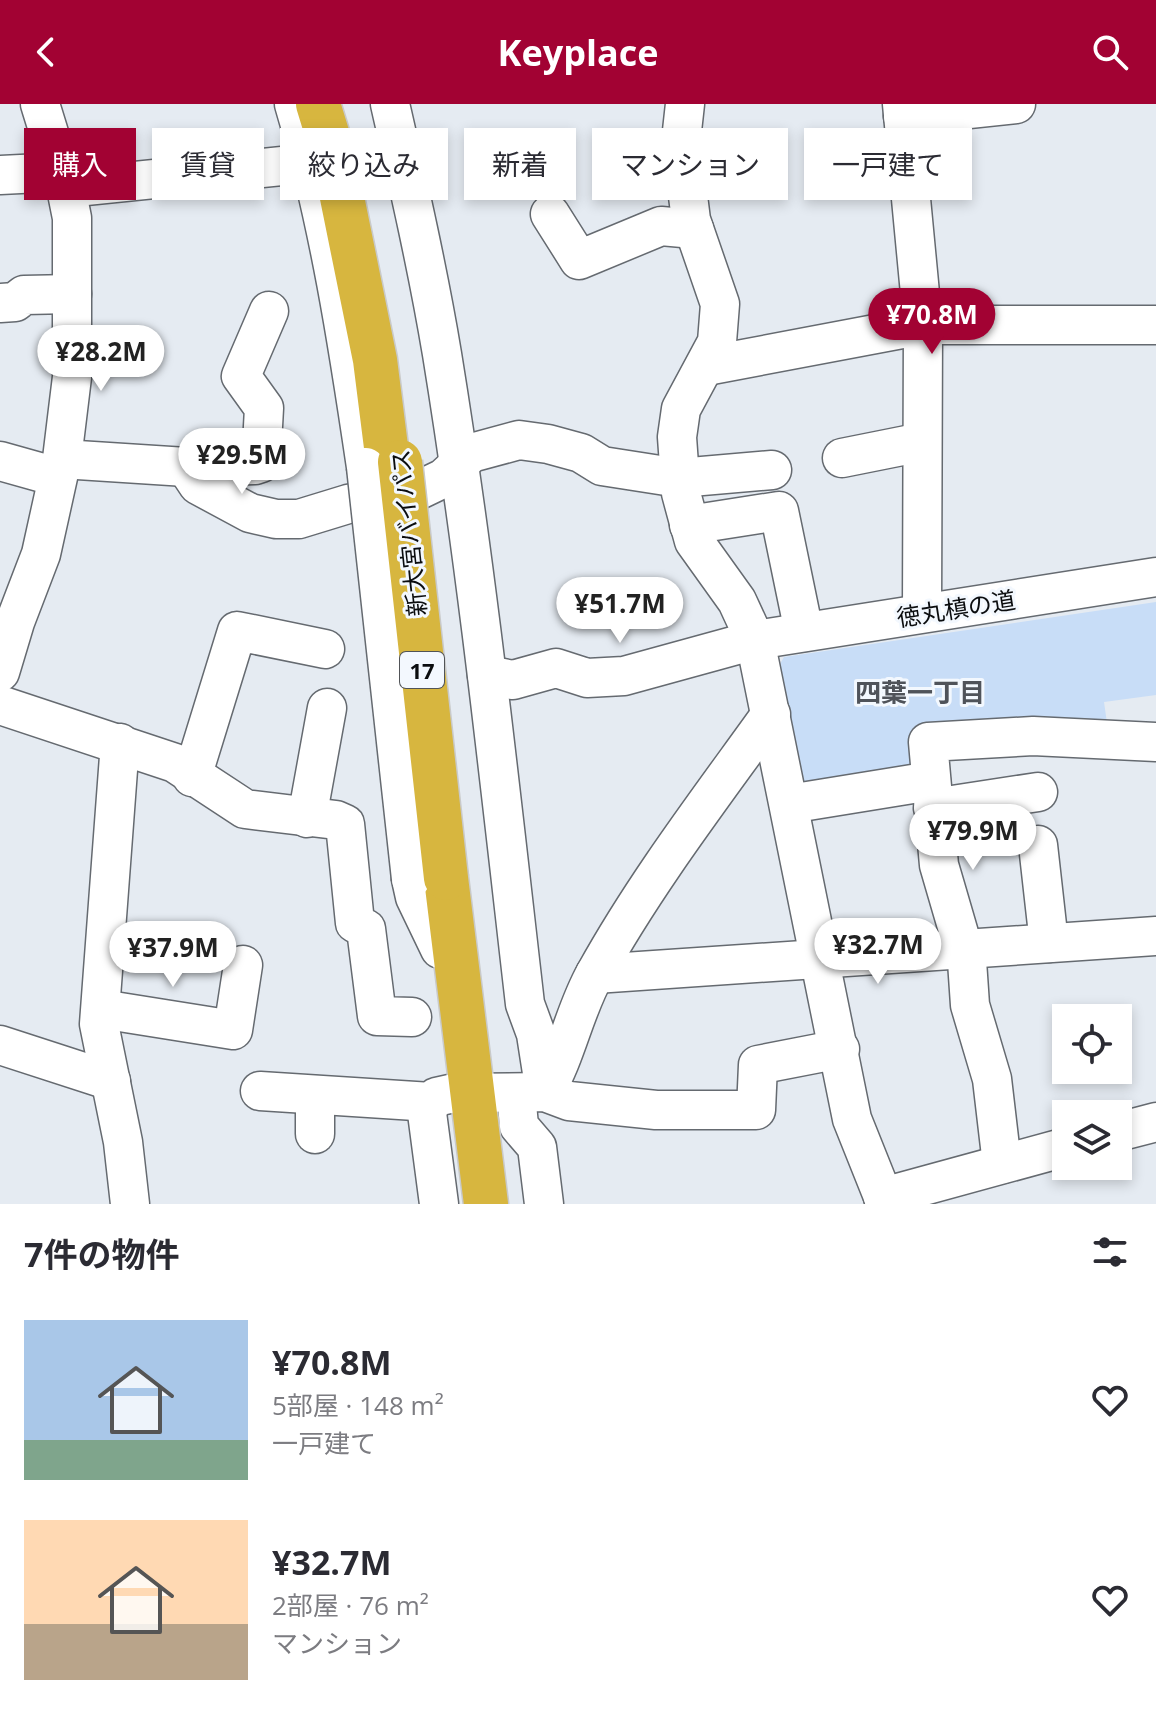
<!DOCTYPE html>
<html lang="ja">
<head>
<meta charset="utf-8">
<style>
	body { margin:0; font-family:"Open Sans","Noto Sans JP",sans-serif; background:#f2f2f3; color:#2b2b33; height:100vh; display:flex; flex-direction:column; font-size:30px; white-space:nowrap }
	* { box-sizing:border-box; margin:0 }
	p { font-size:26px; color:#7c7c81 }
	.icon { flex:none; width:44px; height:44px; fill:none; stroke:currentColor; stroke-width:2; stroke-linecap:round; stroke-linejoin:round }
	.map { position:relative; height:1100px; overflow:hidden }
	.drawer { display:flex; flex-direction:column; background:#fff; flex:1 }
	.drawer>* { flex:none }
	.top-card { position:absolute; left:24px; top:24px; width:1108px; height:72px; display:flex; gap:16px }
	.tools { position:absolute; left:1052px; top:900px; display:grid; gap:16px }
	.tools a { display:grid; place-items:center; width:80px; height:80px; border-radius:0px; background:#fff; box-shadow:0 4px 12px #0003; font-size:40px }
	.price { position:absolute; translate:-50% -68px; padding:0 18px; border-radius:28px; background:#fff; color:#222; font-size:26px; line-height:52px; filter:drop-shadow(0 2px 4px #0008) }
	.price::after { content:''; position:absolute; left:50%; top:48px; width:24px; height:18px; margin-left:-12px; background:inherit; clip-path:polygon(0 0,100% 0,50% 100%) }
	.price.selected { background:#a20233; color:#fff }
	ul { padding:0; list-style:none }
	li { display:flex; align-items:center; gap:24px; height:200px; padding:0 24px }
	li span { display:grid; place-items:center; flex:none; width:224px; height:160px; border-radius:0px; color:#555 }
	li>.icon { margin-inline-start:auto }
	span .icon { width:96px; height:96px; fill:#fffc; stroke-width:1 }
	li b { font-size:34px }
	h2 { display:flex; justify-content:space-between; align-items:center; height:96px; padding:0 24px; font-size:34px }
	.chip { padding:0 28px; border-radius:0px; background:#fff; box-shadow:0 4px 12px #0003; font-size:28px; line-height:72px }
	.chip.selected { background:#a20233; color:#fff }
	header { display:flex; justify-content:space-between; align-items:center; height:104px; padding:0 24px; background:#a20233; color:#fff; font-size:36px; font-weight:700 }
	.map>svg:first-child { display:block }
	.green { fill:#c8ddf7 }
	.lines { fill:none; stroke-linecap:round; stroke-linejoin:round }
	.minor-casing { stroke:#656a70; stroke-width:41 }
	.highway-casing { stroke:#c9caca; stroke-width:47 }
	.minor { stroke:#fff; stroke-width:38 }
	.highway { stroke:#d7b63f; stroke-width:44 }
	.minor-bridge-casing { stroke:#656a70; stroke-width:41; stroke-linecap:butt }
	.highway-bridge-casing { stroke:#c9caca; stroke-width:47; stroke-linecap:butt }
	.minor-bridge { stroke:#fff; stroke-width:38 }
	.highway-bridge { stroke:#d7b63f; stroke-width:44 }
	.labels { text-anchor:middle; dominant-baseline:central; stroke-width:6; stroke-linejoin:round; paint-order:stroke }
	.shield { fill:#f3f8fe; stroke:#515457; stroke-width:2 }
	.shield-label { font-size:22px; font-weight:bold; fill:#0b0d0f }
	.street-label { font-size:24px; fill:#0b0d0f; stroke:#f3f8fe }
	.neighbourhood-label { font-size:26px; font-weight:bold; fill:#4f535a; stroke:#f3f8fe }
</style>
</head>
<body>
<header><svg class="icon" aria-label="back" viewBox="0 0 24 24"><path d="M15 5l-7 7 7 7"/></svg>Keyplace<svg class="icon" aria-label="search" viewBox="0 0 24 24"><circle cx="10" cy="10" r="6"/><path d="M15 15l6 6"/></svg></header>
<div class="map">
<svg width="1156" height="1100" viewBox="0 0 1156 1100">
	<rect width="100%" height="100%" fill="#e5ebf2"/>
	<!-- green -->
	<path class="green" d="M1156,498v93l-52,7 4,28 -163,-1 -31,45 -109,14 -25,-124 4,-7z"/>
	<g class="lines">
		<!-- minor casing -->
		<g class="minor-casing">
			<g id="minor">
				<path d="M294,0c35,118 54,241 72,363"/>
				<path d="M390,0c19,83 38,166 52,250 35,215 58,433 83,650l11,30 9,58"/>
				<path d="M685,0l-4,36 10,80 29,84 -3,38 -36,67 -4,28 4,56 13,48 43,60 18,39 97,479 34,85"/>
				<path d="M902,0l21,221 -1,288"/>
				<path d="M903,12l113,-12"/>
				<path d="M0,71l61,-3"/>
				<path d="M66,84l245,-25"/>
				<path d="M550,110l29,46 82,-34 33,3"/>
				<path d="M0,199l15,-1 9,-7 48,-1"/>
				<path d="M706,262l217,-41h233"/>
				<path d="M842,354l80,-16"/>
				<path d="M62,355l124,8 69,-2 6,-2 3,-55 -23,-32 28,-65"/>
				<path d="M0,357l57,16"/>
				<path d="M186,363l12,18 52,28 26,6h23l49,-15 69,-13 27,-13 27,-25 48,-13 29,4 33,9 21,13 77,12 93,-8"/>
				<path d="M689,421l90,-14 25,121"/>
				<path d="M0,568l15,-50 26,-68 21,-95 10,-82v-159l-6,-30 -26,-84"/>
				<path d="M487,571l26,5 43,-12 31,10 37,-2 131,-36 401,-63"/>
				<path d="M0,601l175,58 70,46 91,11 9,4 10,99 11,6 11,87 35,1"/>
				<path d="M120,639l-21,281 24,118 7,62"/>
				<path d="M192,673l45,-146 88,18"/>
				<path d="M789,700l142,-23"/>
				<path d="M933,704l105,-16"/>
				<path d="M307,714l20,-110"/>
				<path d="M1038,741l11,98"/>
				<path d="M411,775l4,18 25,52"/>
				<path d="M595,870l561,-38"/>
				<path d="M101,905l132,21 10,-65"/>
				<path d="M0,941l111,36"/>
				<path d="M260,987l171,11 5,-5 18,-4 91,-1 24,9 87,9h100l2,-45 82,-16"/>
				<path d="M545,988c22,-37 29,-81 50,-118 51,-92 115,-175 176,-260"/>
				<path d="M516,989l3,33 18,21 7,57"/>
				<path d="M315,991v39"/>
				<path d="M431,998l-4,11 12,91"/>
				<path d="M1118,1028l38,-10"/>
				<path d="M1002,1060l-10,-85 -22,-74 -3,-44 -28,-96 -11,-123 105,-6 123,6"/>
				<path d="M883,1093l183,-50"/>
			</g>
		</g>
		<!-- highway casing -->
		<g class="highway-casing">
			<g id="highway">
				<path d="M318,0l15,49 42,207 13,103"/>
				<path d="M446,774l40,326"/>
			</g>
		</g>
		<!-- minor -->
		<use href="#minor" class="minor"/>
		<!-- highway -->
		<use href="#highway" class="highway"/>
		<!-- minor-bridge casing -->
		<g class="minor-bridge-casing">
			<path id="minor-bridge" d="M366,363l45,412"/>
		</g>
		<!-- highway-bridge casing -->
		<g class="highway-bridge-casing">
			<path id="highway-bridge" d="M400,358l46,416"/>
		</g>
		<!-- minor-bridge -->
		<use href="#minor-bridge" class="minor-bridge"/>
		<!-- highway-bridge -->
		<use href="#highway-bridge" class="highway-bridge"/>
	</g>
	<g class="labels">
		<!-- shield labels -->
		<rect class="shield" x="400" y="548" width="44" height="36" rx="6"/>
		<g class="shield-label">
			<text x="422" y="566">17</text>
		</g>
		<!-- street labels -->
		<g class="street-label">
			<text transform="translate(408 429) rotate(-96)">新大宮バイパス</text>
			<text transform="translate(956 504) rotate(-9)">徳丸槙の道</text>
		</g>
		<!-- neighbourhood labels -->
		<g class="neighbourhood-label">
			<text x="920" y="588">四葉一丁目</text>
		</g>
	</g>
</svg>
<div class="tools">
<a><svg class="icon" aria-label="locate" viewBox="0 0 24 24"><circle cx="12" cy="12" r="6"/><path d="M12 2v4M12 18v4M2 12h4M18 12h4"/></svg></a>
<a><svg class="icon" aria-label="layers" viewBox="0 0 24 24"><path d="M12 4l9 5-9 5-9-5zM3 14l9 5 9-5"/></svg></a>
</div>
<b class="price selected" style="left:932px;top:252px">¥70.8M</b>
<b class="price" style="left:101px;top:289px">¥28.2M</b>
<b class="price" style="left:242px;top:392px">¥29.5M</b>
<b class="price" style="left:620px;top:541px">¥51.7M</b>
<b class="price" style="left:973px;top:768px">¥79.9M</b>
<b class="price" style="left:878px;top:882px">¥32.7M</b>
<b class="price" style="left:173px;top:885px">¥37.9M</b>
<div class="top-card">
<a class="chip selected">購入</a>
<a class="chip">賃貸</a>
<a class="chip">絞り込み</a>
<a class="chip">新着</a>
<a class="chip">マンション</a>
<a class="chip">一戸建て</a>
</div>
</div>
<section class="drawer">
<h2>7件の物件<svg class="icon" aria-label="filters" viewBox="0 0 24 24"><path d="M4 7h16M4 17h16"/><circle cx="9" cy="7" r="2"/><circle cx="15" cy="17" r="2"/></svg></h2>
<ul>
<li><span style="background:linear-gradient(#a9c7e8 75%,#7fa58c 0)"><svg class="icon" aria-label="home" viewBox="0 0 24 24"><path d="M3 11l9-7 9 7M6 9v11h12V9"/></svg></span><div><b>¥70.8M</b><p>5部屋 · 148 m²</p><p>一戸建て</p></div><svg class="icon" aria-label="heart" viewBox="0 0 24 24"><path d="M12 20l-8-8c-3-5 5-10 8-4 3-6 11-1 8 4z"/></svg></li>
<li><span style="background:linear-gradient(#ffd9b3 65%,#b9a48a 0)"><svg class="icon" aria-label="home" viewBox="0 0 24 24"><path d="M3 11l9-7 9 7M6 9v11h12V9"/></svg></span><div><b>¥32.7M</b><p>2部屋 · 76 m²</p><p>マンション</p></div><svg class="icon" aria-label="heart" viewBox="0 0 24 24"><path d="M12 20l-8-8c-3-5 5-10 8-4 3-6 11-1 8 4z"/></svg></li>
</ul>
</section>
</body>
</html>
